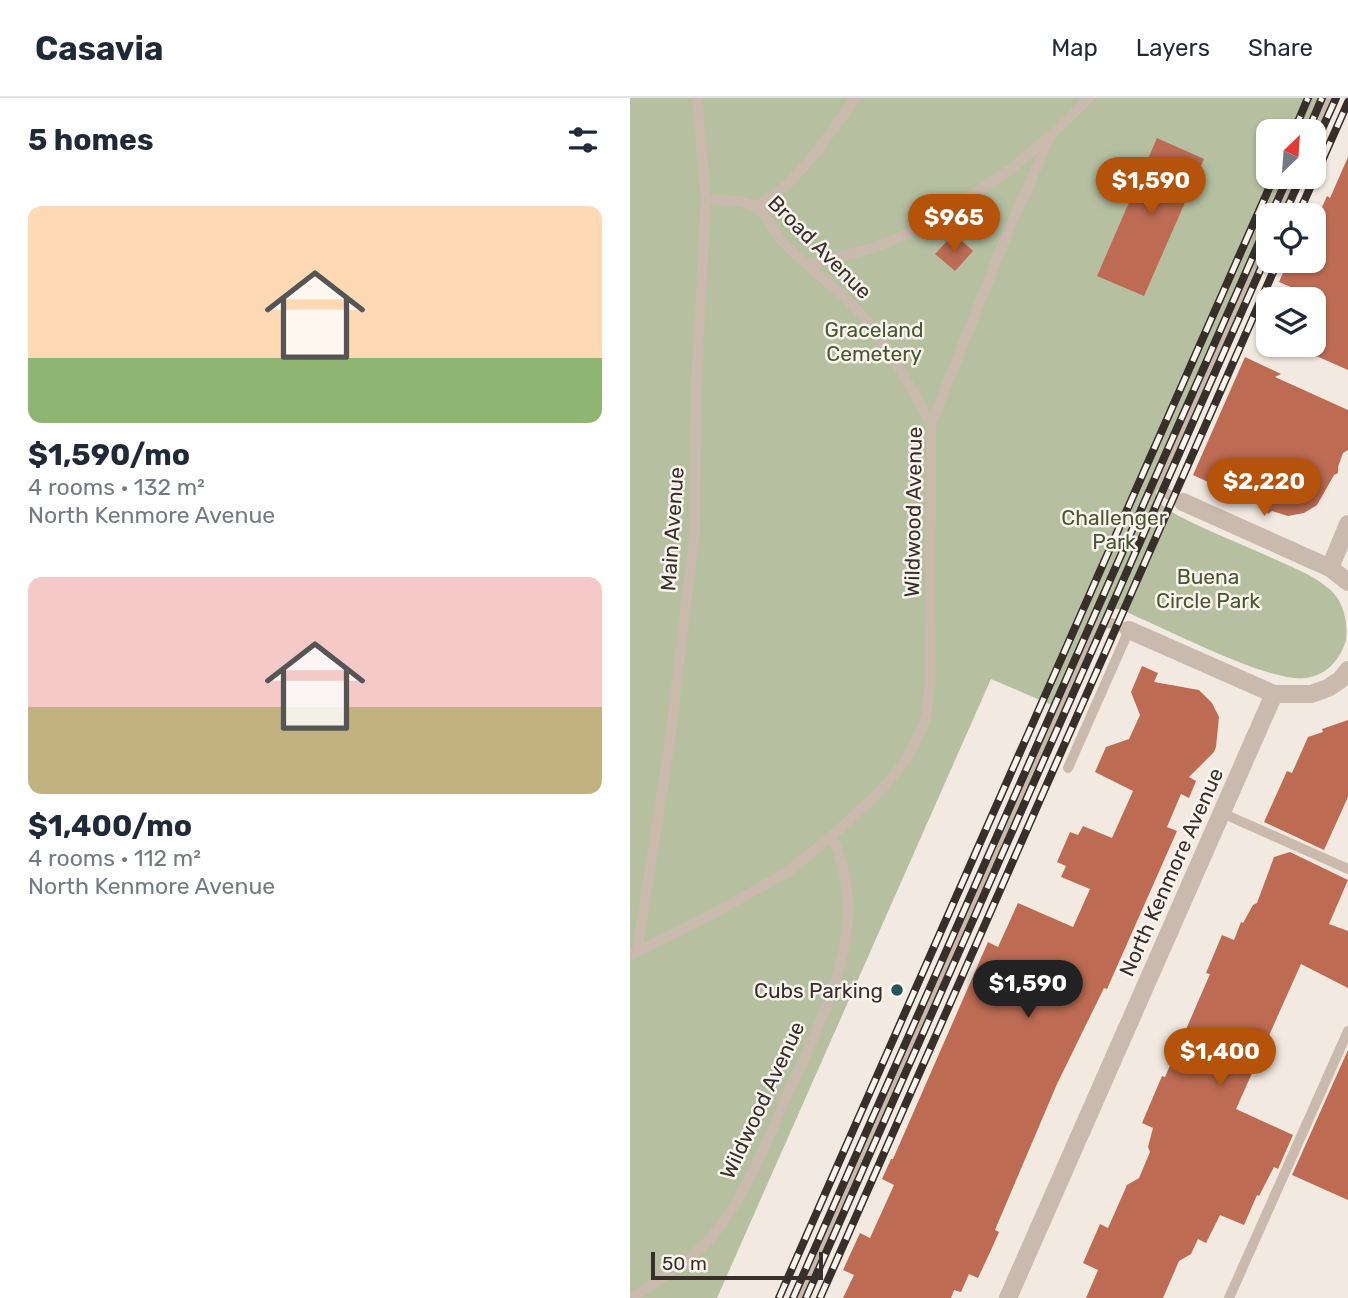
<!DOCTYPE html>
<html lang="en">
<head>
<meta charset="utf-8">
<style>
	body { margin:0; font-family:Rubik,sans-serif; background:#f6f6f7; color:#1f2937; height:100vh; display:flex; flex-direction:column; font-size:26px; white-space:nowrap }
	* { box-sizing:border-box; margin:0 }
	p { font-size:23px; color:#747a83 }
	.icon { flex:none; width:38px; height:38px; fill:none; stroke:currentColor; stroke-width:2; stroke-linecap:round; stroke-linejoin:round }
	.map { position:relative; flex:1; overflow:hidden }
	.sheet { display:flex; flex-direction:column; background:#fff; width:630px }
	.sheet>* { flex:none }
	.needle { width:46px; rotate:25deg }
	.buttons { position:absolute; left:626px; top:21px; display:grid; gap:14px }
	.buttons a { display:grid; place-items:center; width:70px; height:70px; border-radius:14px; background:#fff; box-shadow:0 2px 5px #0004; font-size:35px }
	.scale { position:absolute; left:21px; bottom:18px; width:172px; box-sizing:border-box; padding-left:7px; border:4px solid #382f2b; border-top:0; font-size:19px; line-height:24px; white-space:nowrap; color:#382f2b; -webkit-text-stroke:5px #f9f4ed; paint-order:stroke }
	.price { position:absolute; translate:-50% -60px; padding:0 16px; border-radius:24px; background:#b45309; color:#fff; font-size:23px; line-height:46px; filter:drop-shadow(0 2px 4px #0008) }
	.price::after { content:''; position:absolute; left:50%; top:42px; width:21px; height:16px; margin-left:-10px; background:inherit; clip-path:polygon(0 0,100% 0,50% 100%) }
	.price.on { background:#222; color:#fff }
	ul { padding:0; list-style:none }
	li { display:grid; align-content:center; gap:14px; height:371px; padding:0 28px }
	li span { display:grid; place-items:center; height:217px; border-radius:14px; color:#555 }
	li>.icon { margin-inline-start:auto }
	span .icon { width:126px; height:126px; fill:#fffc; stroke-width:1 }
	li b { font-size:30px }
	h2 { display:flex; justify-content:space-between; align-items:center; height:84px; padding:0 28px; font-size:30px }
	header { display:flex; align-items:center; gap:42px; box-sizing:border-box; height:98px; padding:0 35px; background:#fff; border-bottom:2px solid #e0e1e3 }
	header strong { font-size:33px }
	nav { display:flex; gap:38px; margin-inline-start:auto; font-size:24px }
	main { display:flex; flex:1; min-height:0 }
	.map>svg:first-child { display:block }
	.green { fill:#b6c0a1 }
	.building { fill:#bd6c53 }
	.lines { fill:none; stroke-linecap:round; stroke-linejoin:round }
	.service { stroke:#c9baad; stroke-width:10 }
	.minor { stroke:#c9baad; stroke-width:18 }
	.rail-casing { stroke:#382f2b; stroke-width:8 }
	.rail { stroke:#f9f4ed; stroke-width:5; stroke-dasharray:16; stroke-linecap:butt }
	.poi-dot { fill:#235457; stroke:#f9f4ed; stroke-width:2.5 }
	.labels { text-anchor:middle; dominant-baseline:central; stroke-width:5; stroke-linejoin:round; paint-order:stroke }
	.street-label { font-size:21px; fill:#382f2b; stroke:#f9f4ed }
	.park-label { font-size:21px; fill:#485531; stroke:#f9f4ed }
	.poi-label { font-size:21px; fill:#382f2b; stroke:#f9f4ed; text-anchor:end }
</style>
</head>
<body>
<header>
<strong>Casavia</strong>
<nav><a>Map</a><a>Layers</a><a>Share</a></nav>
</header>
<main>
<section class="sheet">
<h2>5 homes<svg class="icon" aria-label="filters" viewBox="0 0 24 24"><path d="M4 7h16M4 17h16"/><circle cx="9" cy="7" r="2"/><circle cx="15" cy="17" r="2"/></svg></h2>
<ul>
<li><span style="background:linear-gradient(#ffd9b3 70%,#8fb573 0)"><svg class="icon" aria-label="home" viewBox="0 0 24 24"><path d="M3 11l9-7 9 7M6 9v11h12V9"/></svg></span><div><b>$1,590/mo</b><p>4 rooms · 132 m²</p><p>North Kenmore Avenue</p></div></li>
<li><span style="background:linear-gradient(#f6c9c9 60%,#c2b280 0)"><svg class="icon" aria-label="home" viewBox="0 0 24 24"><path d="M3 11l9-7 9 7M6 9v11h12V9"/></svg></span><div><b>$1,400/mo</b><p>4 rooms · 112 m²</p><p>North Kenmore Avenue</p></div></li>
</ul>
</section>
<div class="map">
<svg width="718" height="1200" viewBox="0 0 718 1200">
	<rect width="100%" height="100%" fill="#f2eae1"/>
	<!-- green -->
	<path class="green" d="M0,0h700l-16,33h-45v46h26l-17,38h-9v21l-113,257 1,6 9,10c34,19 71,33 106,49 19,9 40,16 56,30 16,13 20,33 18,52 -6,20 -19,35 -40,38 -33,6 -138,-48 -173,-63 -6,-3 -15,-7 -22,-6 -10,3 -44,85 -50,100l-70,-30 -274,619h-87z"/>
	<!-- building -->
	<g class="building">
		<path d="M527,40l47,21 -60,137 -47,-20z"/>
		<path d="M718,59v213l-34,-15v-58l-35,-15 9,-21h26v-36l13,-29 3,2z"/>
		<path d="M330,141l13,12 -18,20 -20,-17 12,-13 6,6z"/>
		<path d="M615,259l36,17 -6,3 73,33v40l-5,3 -5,14v6l-4,2 -17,30 -13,8 -16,3 -16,-5 -4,3 -5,-7 -70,-32z"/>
		<path d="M512,568l16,7 -4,9 45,8 13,13 7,14 -3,30 -2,5 -25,25 7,4 -7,17 -8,-4 -14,33 10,4 -70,158 -3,-1 -47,96 -62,146 4,2 -7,16 -14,30 -9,-4 -8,18 -7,-2 -3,8h-108l11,-23 -11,-5 17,-37 10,5 24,-53 -12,-6 9,-20h2l95,-217 10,5 20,-44 55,24 17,-38 -29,-12 5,-11 -9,-4 13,-30 8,3 5,-9 29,12 21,-47 -38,-19 11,-25 23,-8 11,-24 -9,-23z"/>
		<path d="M718,622v77l-24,53 -60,-28 23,-51 5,2 16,-36 15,-5 -1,-3z"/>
		<path d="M660,754l58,28 -19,44 19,7v57l-47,-24 -65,145 57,26 -15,34 -4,-2 -15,29 -2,-1 -13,30 -24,-10 -14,28 -8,-4 -7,15 -12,7 -16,37h-77l12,-28 -15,-7 17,-39 8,4 19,-43 12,-7 11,-26 -2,-5 5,-19 -11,-5 20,-47 3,1 22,-50 23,-53 -4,-1 16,-38 12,5 7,-18 2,1 10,-18 4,-2 17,-46z"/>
		<path d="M718,952v150l-56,-25z"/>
	</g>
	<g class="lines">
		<!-- service -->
		<g class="service">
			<path d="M684,43l19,-43"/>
			<path d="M76,101c16,1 33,0 48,7 14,7 19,26 30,37 22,23 49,42 71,65 31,32 54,77 76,116"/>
			<path d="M126,109l31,-22 27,-30 42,-57"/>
			<path d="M651,117l17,-38"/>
			<path d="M177,167l66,-17 53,-22 85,-57 40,-34 38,-37"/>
			<path d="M553,404c-11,-5 -21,-8 -22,-22l108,-237"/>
			<path d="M592,715l126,56"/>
			<path d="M7,854l72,-36 77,-43 46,-37"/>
			<path d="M0,857l7,-3 32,-205 26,-216 1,-142 10,-190 -9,-101"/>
			<path d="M3,1200c27,-19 67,-44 86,-70 29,-39 47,-85 66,-128 26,-58 58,-116 63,-181 2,-29 -5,-56 -16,-83 38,-36 73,-62 92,-113 4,-12 4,-26 6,-38l1,-261 77,-192 43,-97"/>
			<path d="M172,1200l295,-669 4,-5 11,-1 17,7 -61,138"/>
			<path d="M599,1200l119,-267"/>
		</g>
		<!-- minor -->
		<g class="minor">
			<path d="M553,404l147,66 18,14"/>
			<path d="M700,470l18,-44"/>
			<path d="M499,532l145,64h37l17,-6 12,-8 8,-10"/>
			<path d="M378,1200l266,-604"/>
		</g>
		<!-- rail casing -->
		<g class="rail-casing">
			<g id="rail">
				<path d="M664,33l14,-33"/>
				<path d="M678,33l14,-33"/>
				<path d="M684,49l22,-49"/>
				<path d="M641,117l17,-38"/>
				<path d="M654,117l17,-38"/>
				<path d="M668,117l50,-113"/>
				<path d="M149,1200l495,-1121"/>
				<path d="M163,1200l476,-1078"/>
				<path d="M176,1200l463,-1048"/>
				<path d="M190,1200l458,-1037"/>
			</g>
		</g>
		<!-- rail -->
		<use href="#rail" class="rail"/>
	</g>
	<!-- markers -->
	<circle class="poi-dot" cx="267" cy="892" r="7"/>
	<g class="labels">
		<!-- street labels -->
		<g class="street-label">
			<text transform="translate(190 149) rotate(45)">Broad Avenue</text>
			<text transform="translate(283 414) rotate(-89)">Wildwood Avenue</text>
			<text transform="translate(42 431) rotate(-86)">Main Avenue</text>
			<text transform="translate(541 774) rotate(-66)">North Kenmore Avenue</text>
			<text transform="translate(132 1002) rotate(-65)">Wildwood Avenue</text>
		</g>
		<!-- park labels -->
		<g class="park-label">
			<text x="244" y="231">Graceland<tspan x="244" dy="24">Cemetery</tspan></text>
			<text x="484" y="419">Challenger<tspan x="484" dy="24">Park</tspan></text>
			<text x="578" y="478">Buena<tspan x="578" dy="24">Circle Park</tspan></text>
		</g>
		<!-- poi labels -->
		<g class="poi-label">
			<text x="253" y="892">Cubs Parking</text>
		</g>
	</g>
</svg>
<div class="buttons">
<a><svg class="needle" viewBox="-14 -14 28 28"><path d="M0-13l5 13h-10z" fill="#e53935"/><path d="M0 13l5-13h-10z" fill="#747a83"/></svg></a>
<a><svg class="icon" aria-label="locate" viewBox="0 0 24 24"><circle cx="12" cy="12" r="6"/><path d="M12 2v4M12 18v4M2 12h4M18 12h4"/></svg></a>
<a><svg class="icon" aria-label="layers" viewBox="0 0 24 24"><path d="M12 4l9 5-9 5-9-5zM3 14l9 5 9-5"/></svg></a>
</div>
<div class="scale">50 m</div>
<b class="price" style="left:521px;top:119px">$1,590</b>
<b class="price" style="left:324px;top:156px">$965</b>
<b class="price" style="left:634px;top:420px">$2,220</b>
<b class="price on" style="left:398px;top:922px">$1,590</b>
<b class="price" style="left:590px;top:990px">$1,400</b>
</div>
</main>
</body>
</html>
